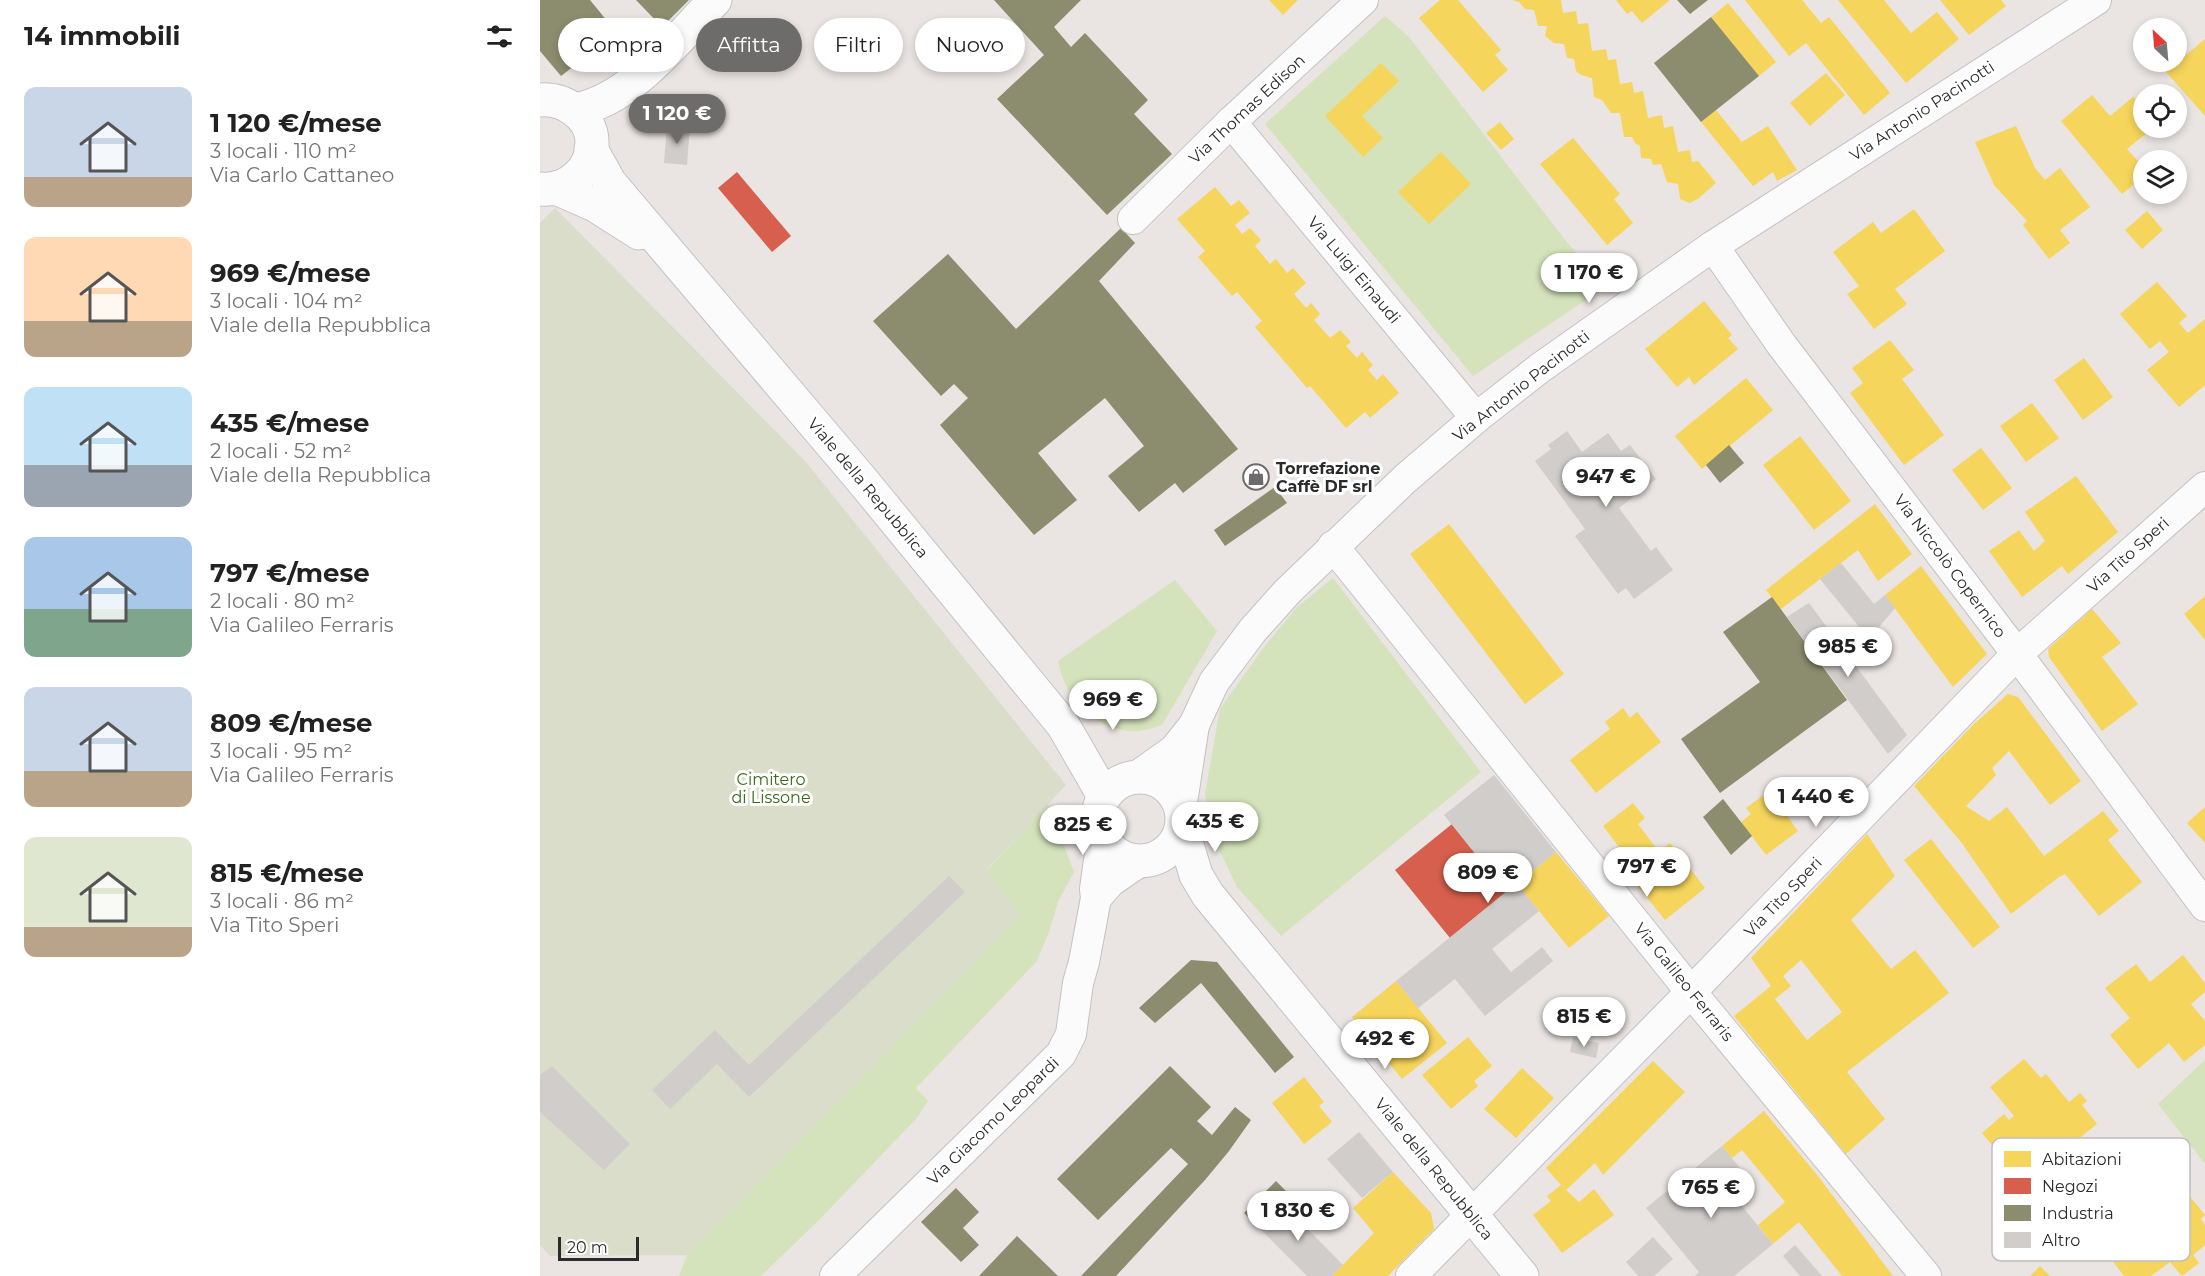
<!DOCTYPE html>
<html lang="it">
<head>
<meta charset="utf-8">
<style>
	body { margin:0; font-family:Montserrat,sans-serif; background:#f6f6f6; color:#222; height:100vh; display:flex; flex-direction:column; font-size:22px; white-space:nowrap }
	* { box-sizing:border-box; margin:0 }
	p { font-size:20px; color:#767676 }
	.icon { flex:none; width:33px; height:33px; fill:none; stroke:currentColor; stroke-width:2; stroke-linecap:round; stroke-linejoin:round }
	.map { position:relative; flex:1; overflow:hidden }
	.side { display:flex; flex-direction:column; background:#fff; width:540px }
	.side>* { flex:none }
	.top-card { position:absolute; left:18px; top:18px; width:570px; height:54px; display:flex; gap:12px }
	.needle { width:39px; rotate:334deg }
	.fabs { position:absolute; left:1593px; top:18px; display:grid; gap:12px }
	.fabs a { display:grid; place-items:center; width:54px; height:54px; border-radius:50%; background:#fff; box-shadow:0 3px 9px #0003; font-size:30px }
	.scale { position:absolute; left:18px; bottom:15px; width:81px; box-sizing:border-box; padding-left:6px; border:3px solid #2b2b2b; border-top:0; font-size:16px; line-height:21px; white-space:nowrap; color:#2b2b2b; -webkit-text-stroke:4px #fff; paint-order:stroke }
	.price { position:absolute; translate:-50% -51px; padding:0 14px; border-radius:21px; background:#fff; color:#222; font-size:20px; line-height:39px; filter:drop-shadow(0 2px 3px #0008) }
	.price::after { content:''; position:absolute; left:50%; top:36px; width:18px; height:14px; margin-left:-9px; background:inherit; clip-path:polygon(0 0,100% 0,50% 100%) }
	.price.selected { background:#6e6c6b; color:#fff }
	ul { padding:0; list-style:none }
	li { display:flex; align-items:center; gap:18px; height:150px; padding:0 24px }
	li span { display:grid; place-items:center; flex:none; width:168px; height:120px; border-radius:12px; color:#555 }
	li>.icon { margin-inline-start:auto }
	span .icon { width:72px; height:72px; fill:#fffc; stroke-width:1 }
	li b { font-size:26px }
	h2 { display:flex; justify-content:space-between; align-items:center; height:72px; padding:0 24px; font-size:26px }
	.pill { padding:0 21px; border-radius:27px; background:#fff; box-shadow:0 3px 9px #0003; font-size:21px; line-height:54px }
	.pill.selected { background:#6e6c6b; color:#fff }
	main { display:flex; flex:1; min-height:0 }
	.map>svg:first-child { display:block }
	.green { fill:#d4e3bb }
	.cemetery { fill:#daddc9 }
	.homes { fill:#f6d55c; fill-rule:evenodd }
	.shops { fill:#d6604d }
	.industry { fill:#8c8c6e }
	.building { fill:#d1cdcb }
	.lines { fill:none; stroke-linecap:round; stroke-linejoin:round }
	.street-casing { stroke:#c4c2c3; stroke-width:32 }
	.secondary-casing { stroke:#c4c2c3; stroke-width:35 }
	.street { stroke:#fcfbfb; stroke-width:30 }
	.secondary { stroke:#fcfbfb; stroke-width:33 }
	.labels { text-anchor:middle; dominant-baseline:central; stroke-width:6; stroke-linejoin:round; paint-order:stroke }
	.street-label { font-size:16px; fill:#2b2b2b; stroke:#fff }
	.poi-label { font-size:16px; font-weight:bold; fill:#2b2b2b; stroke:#fff; text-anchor:start }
	.park-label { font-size:16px; fill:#3b691b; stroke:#fff }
	.key { fill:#fff; stroke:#bfbfbf; stroke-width:1.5 }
	.key-label { font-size:16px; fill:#2b2b2b }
</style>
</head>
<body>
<main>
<section class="side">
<h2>14 immobili<svg class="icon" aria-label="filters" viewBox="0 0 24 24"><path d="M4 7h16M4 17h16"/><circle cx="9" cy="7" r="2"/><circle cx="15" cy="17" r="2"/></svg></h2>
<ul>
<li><span style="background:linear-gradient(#c9d6e8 75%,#b9a48a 0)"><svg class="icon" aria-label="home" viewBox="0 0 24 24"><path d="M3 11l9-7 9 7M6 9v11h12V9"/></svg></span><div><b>1 120 €/mese</b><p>3 locali · 110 m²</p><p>Via Carlo Cattaneo</p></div></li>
<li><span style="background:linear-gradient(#ffd9b3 70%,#b9a48a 0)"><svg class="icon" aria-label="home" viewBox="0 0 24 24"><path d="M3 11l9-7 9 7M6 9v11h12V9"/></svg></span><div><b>969 €/mese</b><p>3 locali · 104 m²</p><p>Viale della Repubblica</p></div></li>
<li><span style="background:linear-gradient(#bfe0f5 65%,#9aa5b1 0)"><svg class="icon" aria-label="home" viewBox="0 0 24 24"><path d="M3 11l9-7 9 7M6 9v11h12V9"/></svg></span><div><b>435 €/mese</b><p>2 locali · 52 m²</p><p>Viale della Repubblica</p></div></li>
<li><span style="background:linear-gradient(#a9c7e8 60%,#7fa58c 0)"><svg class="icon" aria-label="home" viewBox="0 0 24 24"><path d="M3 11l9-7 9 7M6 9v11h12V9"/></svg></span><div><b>797 €/mese</b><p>2 locali · 80 m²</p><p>Via Galileo Ferraris</p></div></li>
<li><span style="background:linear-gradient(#c9d6e8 70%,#b9a48a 0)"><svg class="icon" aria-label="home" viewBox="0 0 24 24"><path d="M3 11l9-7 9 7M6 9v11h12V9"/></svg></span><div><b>809 €/mese</b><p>3 locali · 95 m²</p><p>Via Galileo Ferraris</p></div></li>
<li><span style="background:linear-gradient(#dfe7d0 75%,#b9a48a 0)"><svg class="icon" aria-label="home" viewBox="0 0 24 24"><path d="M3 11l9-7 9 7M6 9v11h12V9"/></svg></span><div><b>815 €/mese</b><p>3 locali · 86 m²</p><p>Via Tito Speri</p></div></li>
</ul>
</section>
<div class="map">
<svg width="1665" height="1276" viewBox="0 0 1665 1276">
	<rect width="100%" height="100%" fill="#eae4e2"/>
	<!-- green -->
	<g class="green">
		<path d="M845,16l24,21 153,199 36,43 1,12 -126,85 -208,-252z"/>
		<path d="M793,578l148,194 -200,164 -44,-49 -20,-42 -12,-51 15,-85 44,-62 33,-40z"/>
		<path d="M635,580l42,51 -55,94c-7,2 -16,5 -23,6 -41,3 -74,-32 -81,-70z"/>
		<path d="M508,804l26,68 -16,30 -8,27 -13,32 -121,127 12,13 -11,17 -97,101 -59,57h-82l8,-21 333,-339 -33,-46z"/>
		<path d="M1665,1060v104l-47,-60z"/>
	</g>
	<!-- cemetery -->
	<path class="cemetery" d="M15,208l251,254 260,323 -79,84 33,47 -333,339 -137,1 -10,-11v-1022z"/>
	<!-- homes -->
	<g class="homes">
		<path d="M729,0h29l-15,15z"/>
		<path d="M900,0h18l43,50 -6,5 13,15 -25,22 -64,-74z"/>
		<path d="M972,0h49l2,13 13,-2 2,13 10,-1 4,28 14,-2 2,11 8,-1 4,25 12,-2 2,11 9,-2 5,27 14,-3 2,13 9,-2 5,26 12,-2 2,12 6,-1 18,22 -17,15 -9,5 -10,-4 -2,-15 -11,-2 -6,-18 -8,1 -2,-6 -10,-1 -1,-12 -5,-3 -3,-6h-8l-4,-24h-9l-9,-13 -8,-3 -2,-19 -11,-3 -5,-4 -2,-12 -7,-1 -3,-14 -10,-1 -9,-7 2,-10h-9l-4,-16 -9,-1 -6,-7z"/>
		<path d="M1076,0h54l-28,23 -10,-12 -5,3z"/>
		<path d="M1205,0h57l19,23 8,-6 61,76 -26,22 -58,-72 -17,13z"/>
		<path d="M1298,0h46l27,33 26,-21 22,27 -53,44z"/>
		<path d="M1400,0h61l5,6 -37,29z"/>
		<path d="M1188,3l48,59 -17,14 -48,-59z"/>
		<path d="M1665,39v77l-39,-44z"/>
		<path d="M841,63l18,18 -37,35 21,22 -20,19 -38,-41z"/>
		<path d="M1286,73l19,22 -35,31 -20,-23z"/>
		<path d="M1552,95l18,21 23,-19 11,12v19h9l-26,21 17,19v8l-22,18 -61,-73z"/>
		<path d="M1176,110l26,32 26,-16 29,44 -20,11 -4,-9 -20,14 -52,-64z"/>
		<path d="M960,122l14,17 -13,11 -15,-17z"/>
		<path d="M1476,126l19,42 10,12 15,-12 30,39 -30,23 10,13 -21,16 -26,-34 4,-4 -33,-36 -19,-43z"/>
		<path d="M1033,138l47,56 -6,5 19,24 -26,22 -67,-81z"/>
		<path d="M901,152l30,32 -42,40 -31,-32z"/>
		<path d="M675,187l16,19 8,-6 11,13 -15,12 7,9 8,-6 11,12 -6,6 15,18 6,-5 11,14 6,-5 13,15 -12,11 12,14 5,-5 9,11 -6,6 16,18 10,-8 11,12 -5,4 11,12 5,-6 11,13 -5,5 9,10 6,-6 16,19 -29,25 -5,-6 -19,16 -36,-42 -3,2 -52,-61 7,-6 -25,-29 -5,4 -34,-39 7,-6 -28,-32z"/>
		<path d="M1374,209l31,42 -50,38 12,15 -33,25 -27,-35 12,-8 -26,-34 40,-30 8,11z"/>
		<path d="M1607,211l16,19 -21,19 -17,-19z"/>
		<path d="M1617,282l30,34 -8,7 9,10 17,-14v66l-26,22 -32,-37 22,-18 -9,-11 -10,8 -30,-35z"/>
		<path d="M1164,301l28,34 -4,3 10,11 -44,36 -5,-8 -12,10 -32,-38z"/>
		<path d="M1350,340l24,30 -12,9 42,56 -40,30 -54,-72 13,-10 -11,-15z"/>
		<path d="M1544,358l29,39 -30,23 -29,-40z"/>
		<path d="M1206,378l27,32 -71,59 -27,-33z"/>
		<path d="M1492,403l27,35 -33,24 -26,-36z"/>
		<path d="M1260,436l51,65 -37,29 -51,-65z"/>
		<path d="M1441,448l31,40 -29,22 -31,-40z"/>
		<path d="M1536,476l42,56 -50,42 -6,-8 -40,31 -33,-46 30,-21 15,21 11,-10 -20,-29z"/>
		<path d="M1335,504l37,50 -34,27 -20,-31 -77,59 -15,-19z"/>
		<path d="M909,524l115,150 -39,30 -115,-150z"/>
		<path d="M1381,566l66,88 -34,33 -68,-92z"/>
		<path d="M1665,596v44l-21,-26z"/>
		<path d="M1552,609l29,34 -19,14 36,47 -36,27 -53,-74 -1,-8z"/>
		<path d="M1468,694l10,3 63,84 -31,24 -41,-54 -17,17 4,7 -30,31 23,15 18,-14 37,49 59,-45 16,20 -11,9 34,42 -43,34 -34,-42 -6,3 -48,37 -50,-72 -47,-56 60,-62z"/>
		<path d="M1083,708l7,10 7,-6 24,30 -65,51 -26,-33 40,-31 -5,-7z"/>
		<path d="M1229,791l29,40 -32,24 -25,-33 10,-8 -5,-6z"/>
		<path d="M1093,803l12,15 -7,6 21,28 11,-9 35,45 -40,32 -36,-45 7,-6 -33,-43z"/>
		<path d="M1665,807v36l-18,-20z"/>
		<path d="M1327,834l28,42 -44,44 40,49 24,-19 34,43 -102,79 38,47 -39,35 -112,-138 37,-30 -20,-28zM1261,960l41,52 -35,28 -32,-41 16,-13 -8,-10z"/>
		<path d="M1391,839l69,88 -27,21 -69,-88z"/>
		<path d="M1016,852l53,64 -40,32 -52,-64z"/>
		<path d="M1643,955l22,28v9l-14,12 14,17v24l-21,17 -15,-19 -31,26 -28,-34 20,-17 -25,-30 31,-24 14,18z"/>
		<path d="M856,981l51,62 -45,36 -50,-62z"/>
		<path d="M928,1037l24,29 -18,15 4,5 -27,23 -29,-34z"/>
		<path d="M1484,1059l17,19 5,-4 23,28 11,-9 7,8 -5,4 15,19 -40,32 -11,-14 -11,9 4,4 -23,19 -34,-41 22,-19 5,6 5,-4 -24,-29z"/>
		<path d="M1113,1061l32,31 -82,83 -8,-12 -29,27 13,12 15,-13 20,26 -52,38 -29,-38 18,-14 -4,-5 14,-11 -15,-17z"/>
		<path d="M982,1068l32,30 -38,40 -32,-29z"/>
		<path d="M764,1077l20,25 -5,4 13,16 -28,22 -32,-41z"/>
		<path d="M1224,1111l54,65 75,100h-51l-43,-54 -26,22 -15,-19 27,-23 -43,-52 -10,8 -10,-12z"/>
		<path d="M853,1172l38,41 3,16 -46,47h-56l42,-43 -21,-25z"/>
		<path d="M1603,1173l11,14 6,-5 16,21 12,-9 17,21 -4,4 4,6v20l-12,10 6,8 -17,13 -12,-14 -19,14h-27l-22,-29 21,-17 -20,-26z"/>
		<path d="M1500,1266l10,10h-20z"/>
	</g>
	<!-- shops -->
	<g class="shops">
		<path d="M197,172l54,64 -19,16 -54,-64z"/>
		<path d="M912,824l54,68 -56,46 -55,-68z"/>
	</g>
	<!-- industry -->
	<g class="industry">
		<path d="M0,0h50l27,33 -56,43 -21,-25z"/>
		<path d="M96,0h53l-27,27z"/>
		<path d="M454,0h87l-27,27 17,20 14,-14 63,67 -14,14 38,40 -65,61 -110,-116 47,-44z"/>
		<path d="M1137,0h31l-18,14z"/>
		<path d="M1171,17l48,59 -58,46 -47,-59z"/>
		<path d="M581,228l14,15 -36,38 139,168 -55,44 -8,-10 -36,29 -31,-36 36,-30 -39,-48 -67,55 39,47 -43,35 -94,-110 28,-27 -14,-14 -13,12 -68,-75 75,-67 68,75z"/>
		<path d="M1189,445l15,18 -24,20 -14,-18z"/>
		<path d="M735,487l12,16 -62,43 -11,-16z"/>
		<path d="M1232,597l75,103 -127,93 -39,-54 79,-57 -37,-50z"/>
		<path d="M1183,799l29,37 -21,19 -28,-38z"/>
		<path d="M651,960l26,2 77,95 -19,16 -74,-90 -46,40 -16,-15z"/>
		<path d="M630,1066l41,41 -14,14 15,14 23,-28 16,13 -22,31 -24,29 -89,96h-35l107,-112 -17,-16 -73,72 -41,-41z"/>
		<path d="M736,1181l11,11 -32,32 -11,-11z"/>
		<path d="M416,1188l23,24 -16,16 16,17 -18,17 -40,-40z"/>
		<path d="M477,1236l41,40h-79z"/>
	</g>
	<!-- building -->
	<g class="building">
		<path d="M127,125l23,2 -3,38 -23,-2z"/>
		<path d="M1027,431l15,21 26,-19 13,18 9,-6 26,34 -37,29 32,43 5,-4 17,23 -39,29 -8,-11 -8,6 -43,-58 10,-7 -50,-68 16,-12 -3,-4z"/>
		<path d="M1301,563l33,41 11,-9 10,13 -26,31 -49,-60z"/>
		<path d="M1269,603l98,132 -19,19 -101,-137z"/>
		<path d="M954,775l62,77 -39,32 22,27 -47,38 19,23 31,-25 11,14 -68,55 -30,-37 -37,29 -22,-27 110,-89 -62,-77z"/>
		<path d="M409,876l16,16 -216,205 -32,-33 -47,45 -18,-19 63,-60 34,35z"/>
		<path d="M1033,1037l26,6 -3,15 -26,-6z"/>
		<path d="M12,1066l78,78 -26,26 -64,-58v-37z"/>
		<path d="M819,1132l34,40 -31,26 -35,-39z"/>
		<path d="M1182,1146l24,29 -18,14 45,55 -39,32h-39l4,-4 -53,-64z"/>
		<path d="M739,1200l64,65 -11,11h-25l-52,-52z"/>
		<path d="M1113,1237l20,22 -19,17h-16l-12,-14z"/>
		<path d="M1255,1245l27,31h-22l-17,-20z"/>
	</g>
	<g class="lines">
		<!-- street casing -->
		<g class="street-casing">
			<g id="street">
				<path d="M691,122l245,296"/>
				<path d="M593,219l98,-97 132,-122"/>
				<path d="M1173,246l68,98 236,310 188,252"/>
				<path d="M793,546l358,446 235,284"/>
				<path d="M596,777l38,-27 20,-25 20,-43 39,-52 35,-39 117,-112 71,-61 64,-50 173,-122 383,-246"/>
				<path d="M641,809l13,-84"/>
				<path d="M556,898l14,-16 29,-20"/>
				<path d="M295,1276l226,-222 10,-20 7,-51 6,-21 12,-64 -1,-9 7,-50"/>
				<path d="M871,1276l280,-284 326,-338 188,-167"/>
			</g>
		</g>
		<!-- secondary casing -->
		<g class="secondary-casing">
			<g id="secondary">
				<path d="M0,100c24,-2 52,16 52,42 1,28 -25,50 -52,47"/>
				<path d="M36,110c56,-11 101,-71 139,-110"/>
				<path d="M51,149l19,34 251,296 202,246 41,71"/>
				<path d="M16,188l39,17 44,28"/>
				<circle cx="600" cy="819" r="42"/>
				<path d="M642,828l14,47 12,20 314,381"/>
			</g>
		</g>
		<!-- street -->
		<use href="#street" class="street"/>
		<!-- secondary -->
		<use href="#secondary" class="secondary"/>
	</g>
	<!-- icons -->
	<defs>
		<g id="shop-ring" transform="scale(1.35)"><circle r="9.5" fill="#fff" stroke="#6e6c6b" stroke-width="1.5"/><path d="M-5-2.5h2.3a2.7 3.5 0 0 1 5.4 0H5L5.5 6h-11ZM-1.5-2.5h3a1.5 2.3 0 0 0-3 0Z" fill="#6e6c6b"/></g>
	</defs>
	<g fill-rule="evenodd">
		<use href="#shop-ring" x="716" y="477"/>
	</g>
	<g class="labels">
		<!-- street labels -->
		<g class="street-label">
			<text transform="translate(707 109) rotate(-43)">Via Thomas Edison</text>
			<text transform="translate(1382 111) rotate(-33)">Via Antonio Pacinotti</text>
			<text transform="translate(814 270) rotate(50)">Via Luigi Einaudi</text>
			<text transform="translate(981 386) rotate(-38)">Via Antonio Pacinotti</text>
			<text transform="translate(328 488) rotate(50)">Viale della Repubblica</text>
			<text transform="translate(1588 555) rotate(-42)">Via Tito Speri</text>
			<text transform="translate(1410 566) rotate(53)">Via Niccolò Copernico</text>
			<text transform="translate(1243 897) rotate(-46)">Via Tito Speri</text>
			<text transform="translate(1144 982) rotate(51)">Via Galileo Ferraris</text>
			<text transform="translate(453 1121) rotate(-44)">Via Giacomo Leopardi</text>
			<text transform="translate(894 1169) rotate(51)">Viale della Repubblica</text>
		</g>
		<!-- poi labels -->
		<g class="poi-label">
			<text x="736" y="468">Torrefazione<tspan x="736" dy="18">Caffè DF srl</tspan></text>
		</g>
		<!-- park labels -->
		<g class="park-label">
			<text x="231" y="779">Cimitero<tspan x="231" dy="18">di Lissone</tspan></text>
		</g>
	</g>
	<!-- legend -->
	<rect x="1452" y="1138" width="198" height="123" rx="9" class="key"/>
	<rect x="1464" y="1151" width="27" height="16" fill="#f6d55c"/>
	<rect x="1464" y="1178" width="27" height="16" fill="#d6604d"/>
	<rect x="1464" y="1205" width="27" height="16" fill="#8c8c6e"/>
	<rect x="1464" y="1232" width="27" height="16" fill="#d1cdcb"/>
	<g class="key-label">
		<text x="1502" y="1165">Abitazioni</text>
		<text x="1502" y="1192">Negozi</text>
		<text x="1502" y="1219">Industria</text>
		<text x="1502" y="1246">Altro</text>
	</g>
</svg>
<div class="fabs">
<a><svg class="needle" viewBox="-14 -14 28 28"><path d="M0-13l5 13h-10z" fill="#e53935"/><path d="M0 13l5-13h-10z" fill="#767676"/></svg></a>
<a><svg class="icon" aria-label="locate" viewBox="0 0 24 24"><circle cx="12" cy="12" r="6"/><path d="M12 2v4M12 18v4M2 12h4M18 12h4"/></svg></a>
<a><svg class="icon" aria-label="layers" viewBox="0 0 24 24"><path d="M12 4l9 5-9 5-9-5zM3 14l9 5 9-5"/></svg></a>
</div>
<div class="scale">20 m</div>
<b class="price selected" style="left:137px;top:145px">1 120 €</b>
<b class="price" style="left:1049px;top:304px">1 170 €</b>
<b class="price" style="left:1066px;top:508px">947 €</b>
<b class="price" style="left:1308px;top:678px">985 €</b>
<b class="price" style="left:573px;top:731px">969 €</b>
<b class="price" style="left:1276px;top:828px">1 440 €</b>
<b class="price" style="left:675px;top:853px">435 €</b>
<b class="price" style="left:543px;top:856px">825 €</b>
<b class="price" style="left:1107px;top:898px">797 €</b>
<b class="price" style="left:948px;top:904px">809 €</b>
<b class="price" style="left:1044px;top:1048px">815 €</b>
<b class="price" style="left:845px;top:1070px">492 €</b>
<b class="price" style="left:1171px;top:1219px">765 €</b>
<b class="price" style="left:758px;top:1242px">1 830 €</b>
<div class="top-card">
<a class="pill">Compra</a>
<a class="pill selected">Affitta</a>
<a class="pill">Filtri</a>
<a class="pill">Nuovo</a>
</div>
</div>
</main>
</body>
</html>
